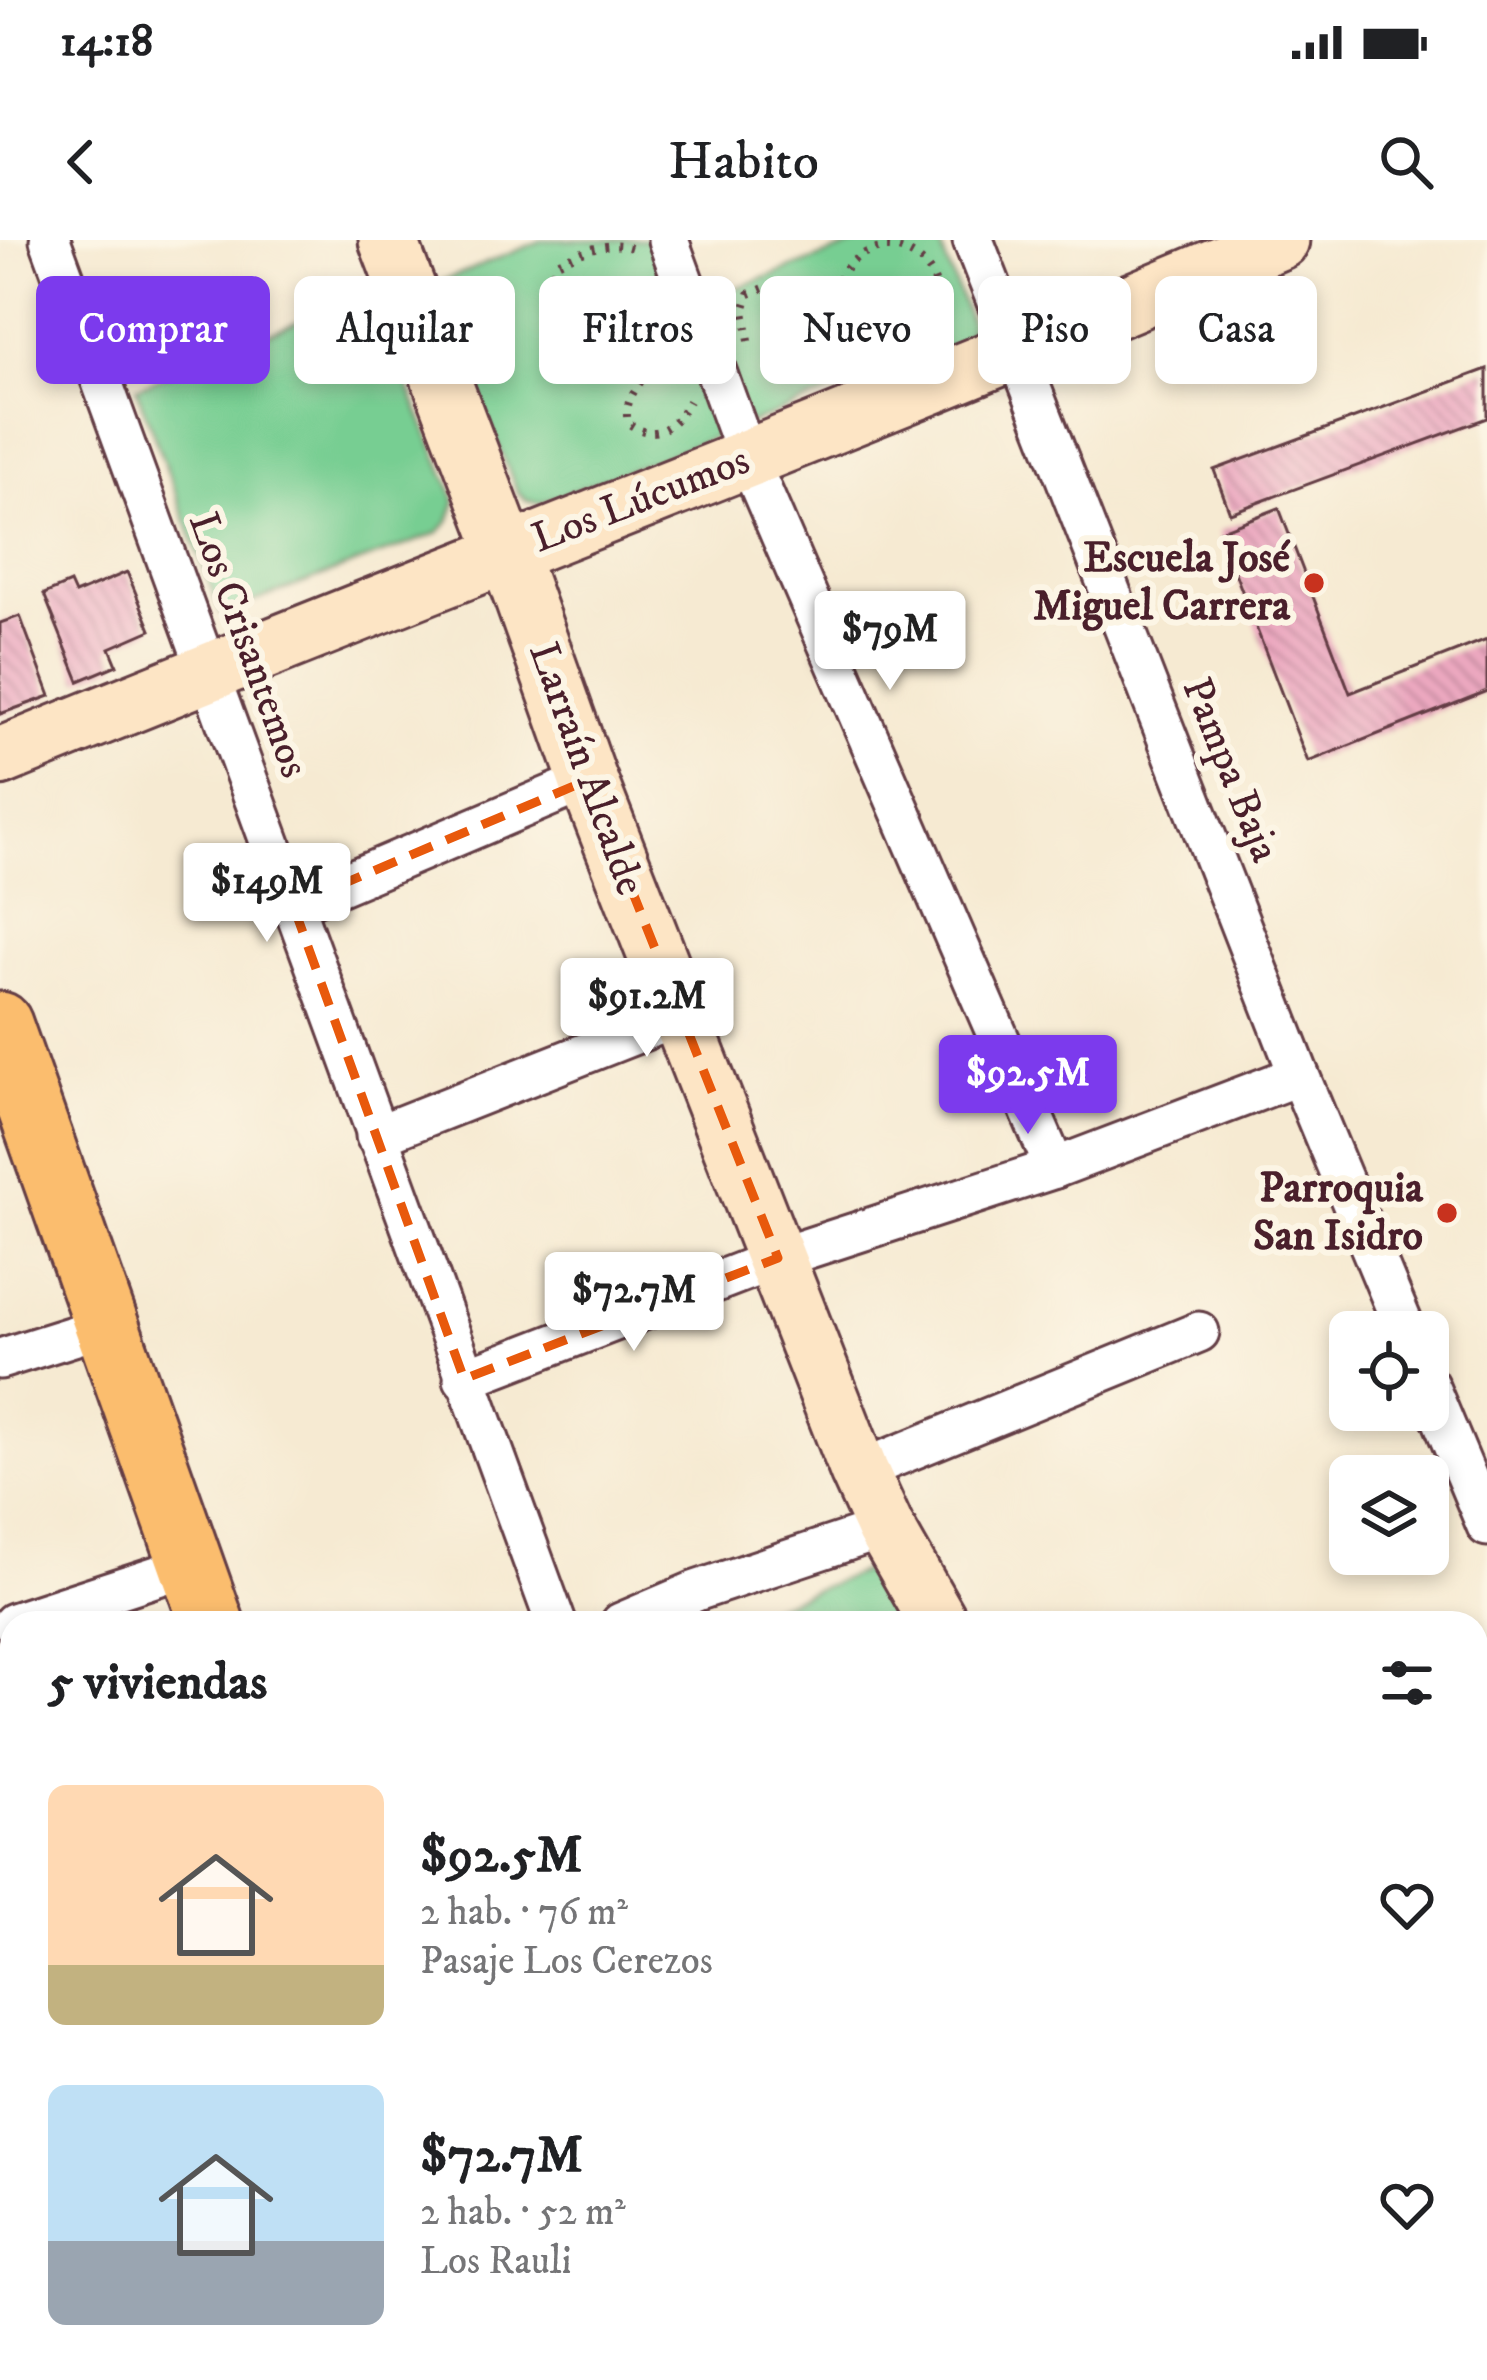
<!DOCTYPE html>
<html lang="es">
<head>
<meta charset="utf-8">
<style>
	body { margin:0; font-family:"IM FELL DW Pica",serif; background:#f2f2f2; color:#202124; height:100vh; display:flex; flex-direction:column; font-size:45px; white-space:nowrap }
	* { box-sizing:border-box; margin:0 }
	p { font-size:39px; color:#757577 }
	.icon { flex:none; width:66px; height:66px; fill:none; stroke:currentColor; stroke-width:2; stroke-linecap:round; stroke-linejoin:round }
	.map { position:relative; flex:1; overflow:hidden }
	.side { position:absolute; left:0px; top:1371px; width:1488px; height:771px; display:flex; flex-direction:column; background:#fff; border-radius:36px 36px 0 0; box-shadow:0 6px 18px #0003 }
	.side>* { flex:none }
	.banner { position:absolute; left:36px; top:36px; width:1416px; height:108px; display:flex; gap:24px }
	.buttons { position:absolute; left:1329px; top:1071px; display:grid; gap:24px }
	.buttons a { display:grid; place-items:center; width:120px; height:120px; border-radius:18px; background:#fff; box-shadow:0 6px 18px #0003; font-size:60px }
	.price { position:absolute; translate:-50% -102px; padding:0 27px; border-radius:12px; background:#fff; color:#222; font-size:39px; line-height:78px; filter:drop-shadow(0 3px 6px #0008) }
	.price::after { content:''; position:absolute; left:50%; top:72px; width:36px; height:27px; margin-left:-18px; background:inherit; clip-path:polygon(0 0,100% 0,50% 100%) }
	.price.active { background:#7c3aed; color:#fff }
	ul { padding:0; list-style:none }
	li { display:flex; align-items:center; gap:36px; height:300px; padding:0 48px }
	li span { display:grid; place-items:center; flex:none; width:336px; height:240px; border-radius:18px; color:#555 }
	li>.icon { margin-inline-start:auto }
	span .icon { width:144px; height:144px; fill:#fffc; stroke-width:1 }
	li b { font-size:51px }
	h2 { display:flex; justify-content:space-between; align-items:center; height:144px; padding:0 48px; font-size:51px }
	.tag { padding:0 42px; border-radius:18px; background:#fff; box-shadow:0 6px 18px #0003; font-size:42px; line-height:108px }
	.tag.active { background:#7c3aed; color:#fff }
	.status { display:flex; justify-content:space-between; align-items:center; height:84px; padding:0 60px; background:#fff; direction:ltr }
	.status svg { height:33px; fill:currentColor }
	header { display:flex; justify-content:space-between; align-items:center; height:156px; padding:0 48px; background:#fff; font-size:54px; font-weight:600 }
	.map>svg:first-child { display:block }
	.park { fill:#77ce92; stroke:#60765e; stroke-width:3 }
	.building { fill:url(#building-back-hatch) }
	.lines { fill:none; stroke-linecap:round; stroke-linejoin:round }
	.street-casing { stroke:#643d44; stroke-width:45 }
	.secondary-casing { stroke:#643d44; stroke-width:63 }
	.primary-casing { stroke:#643d44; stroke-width:69 }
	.path { stroke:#643d44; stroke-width:8; stroke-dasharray:3 9; stroke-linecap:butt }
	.street { stroke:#fff; stroke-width:39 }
	.secondary { stroke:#fde5c5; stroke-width:57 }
	.primary { stroke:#fbbd6e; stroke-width:63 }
	.marked { fill:none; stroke:#e8590c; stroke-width:9; stroke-dasharray:24 15; stroke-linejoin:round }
	.poi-dot { fill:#c8321e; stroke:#fcf5e5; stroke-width:4.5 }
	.labels { text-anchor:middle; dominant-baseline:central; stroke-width:12; stroke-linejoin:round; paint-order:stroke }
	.street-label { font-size:42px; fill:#4a1f2b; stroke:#fcf5e5 }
	.poi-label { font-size:42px; font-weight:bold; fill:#4a1f2b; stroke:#fcf5e5; text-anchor:end }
</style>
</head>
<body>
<div class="status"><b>14:18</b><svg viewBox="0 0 49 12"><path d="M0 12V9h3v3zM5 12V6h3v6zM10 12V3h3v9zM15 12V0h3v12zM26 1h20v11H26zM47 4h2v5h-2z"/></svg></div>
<header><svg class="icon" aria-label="back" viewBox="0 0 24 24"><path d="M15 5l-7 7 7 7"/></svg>Habito<svg class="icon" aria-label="search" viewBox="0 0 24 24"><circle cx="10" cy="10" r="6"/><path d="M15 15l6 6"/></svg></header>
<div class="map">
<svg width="1487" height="2140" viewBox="0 0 1487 2140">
	<defs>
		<pattern id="building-back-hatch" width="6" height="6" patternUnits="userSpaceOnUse" patternTransform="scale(3)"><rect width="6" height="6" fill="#eca8c0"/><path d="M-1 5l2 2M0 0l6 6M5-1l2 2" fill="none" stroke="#c1889c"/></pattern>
	</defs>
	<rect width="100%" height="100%" fill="#fcf5e5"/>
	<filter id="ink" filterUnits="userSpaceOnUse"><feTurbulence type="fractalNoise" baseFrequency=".00833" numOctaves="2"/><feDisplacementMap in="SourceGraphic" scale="24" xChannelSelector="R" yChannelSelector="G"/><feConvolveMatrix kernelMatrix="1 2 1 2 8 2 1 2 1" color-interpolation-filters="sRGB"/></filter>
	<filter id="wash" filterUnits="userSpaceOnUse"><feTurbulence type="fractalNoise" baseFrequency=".004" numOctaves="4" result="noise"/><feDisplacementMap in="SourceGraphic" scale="48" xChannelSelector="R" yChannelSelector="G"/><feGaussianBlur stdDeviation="2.7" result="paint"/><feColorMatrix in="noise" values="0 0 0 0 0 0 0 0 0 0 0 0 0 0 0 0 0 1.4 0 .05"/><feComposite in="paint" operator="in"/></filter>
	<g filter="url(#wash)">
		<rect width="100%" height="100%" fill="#f6ead2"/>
		<!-- park -->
		<g class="park">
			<path d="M543,0h107l29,69 189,-69h70l33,84 -5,14 -9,7 -417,158 -13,-2 -9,-8 -86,-208z"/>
			<path d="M369,52l87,209 -7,20 -11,12 -217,81 -85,-226z"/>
			<path d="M884,1323l32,60h-186z"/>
		</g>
		<g id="blocks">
			<!-- building -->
			<g class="building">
				<path d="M1487,129v49l-257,95 -16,-43z"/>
				<path d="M1279,268l71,185 137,-54v52l-179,71 -89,-231z"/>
				<path d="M127,332l24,58 -41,18 7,17 -38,16 -35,-87 26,-11 5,11z"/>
				<path d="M20,376l30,80 -50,18v-91z"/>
				<path d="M1120,2130h91l3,10h-91z"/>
				<path d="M1230,2130h59l4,10h-59z"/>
				<path d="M1417,2130h58l7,10h-59z"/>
			</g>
		</g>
	</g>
	<g filter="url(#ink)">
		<use href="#blocks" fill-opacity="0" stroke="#643d44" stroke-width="3"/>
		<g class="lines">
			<!-- street casing -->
			<g class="street-casing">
				<g id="street">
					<path d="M50,0l506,1383"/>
					<path d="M668,0l80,219 307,709"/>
					<path d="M973,0l326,835 107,257"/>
					<path d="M293,665l295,-125"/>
					<path d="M376,896l304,-120"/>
					<path d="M0,1119l105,-33"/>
					<path d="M464,1139l314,-121 277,-90 244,-93"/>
					<path d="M1428,1145l59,141"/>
					<path d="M859,1231l340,-139"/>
					<path d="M13,1383l178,-58"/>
					<path d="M621,1383l75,-32 189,-63"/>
					<path d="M0,1648l12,-4"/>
					<path d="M0,1927l12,-4"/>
					<path d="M806,2130l3,10"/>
					<path d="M116,2140l32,-10"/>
					<path d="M921,2140l28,-10"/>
				</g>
			</g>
			<!-- secondary casing -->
			<g class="secondary-casing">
				<g id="secondary">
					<path d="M388,0l119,312 81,228 271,691 26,57 54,95"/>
					<path d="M0,517c426,-175 857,-336 1280,-517"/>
					<path d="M1356,2130l6,10"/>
				</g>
			</g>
			<!-- primary casing -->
			<g class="primary-casing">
				<g id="primary">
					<path d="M0,784l212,599"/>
					<path d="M461,2130l3,10"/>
				</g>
			</g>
			<!-- path -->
			<g class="path">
				<circle cx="887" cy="59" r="51"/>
				<path d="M631,8c-25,-8 -50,4 -74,15l-3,8 3,7c19,2 36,-5 51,12 -3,10 -11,18 -14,28 -8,33 40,38 61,44 -12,19 -33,36 -27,61 27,20 47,4 61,-22"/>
				<path d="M749,101l-5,-30 5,-17 20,-8 25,5c10,14 17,36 36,38l10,-12"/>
				<path d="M829,136l8,-25 -7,-22"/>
			</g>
			<!-- street -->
			<use href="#street" class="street"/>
			<!-- secondary -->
			<use href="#secondary" class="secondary"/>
			<!-- primary -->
			<use href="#primary" class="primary"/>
		</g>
	</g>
	<!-- marked area -->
	<path class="marked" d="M588,540l190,478 -314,121 -171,-474z"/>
	<!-- markers -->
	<g class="poi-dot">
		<circle cx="1314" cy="343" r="12"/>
		<circle cx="1447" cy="973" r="12"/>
	</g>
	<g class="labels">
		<!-- street labels -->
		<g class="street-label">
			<text transform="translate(641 260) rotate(-21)">Los Lúcumos</text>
			<text transform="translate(248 405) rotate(70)">Los Crisantemos</text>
			<text transform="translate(586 529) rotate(70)">Larraín Alcalde</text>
			<text transform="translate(1230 530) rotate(68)">Pampa Baja</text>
		</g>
		<!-- poi labels -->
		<g class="poi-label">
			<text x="1290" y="319">Escuela José<tspan x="1290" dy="48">Miguel Carrera</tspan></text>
			<text x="1423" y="949">Parroquia<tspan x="1423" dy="48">San Isidro</tspan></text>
		</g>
	</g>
</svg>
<div class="buttons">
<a><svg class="icon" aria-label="locate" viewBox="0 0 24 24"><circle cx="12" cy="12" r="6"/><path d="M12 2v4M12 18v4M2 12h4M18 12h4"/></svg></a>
<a><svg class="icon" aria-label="layers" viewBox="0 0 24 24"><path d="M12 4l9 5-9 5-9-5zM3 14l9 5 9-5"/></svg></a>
</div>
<b class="price" style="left:890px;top:453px">$79M</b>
<b class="price" style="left:267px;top:705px">$149M</b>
<b class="price" style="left:647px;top:820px">$91.2M</b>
<b class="price active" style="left:1028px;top:897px">$92.5M</b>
<b class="price" style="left:634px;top:1114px">$72.7M</b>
<div class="banner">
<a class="tag active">Comprar</a>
<a class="tag">Alquilar</a>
<a class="tag">Filtros</a>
<a class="tag">Nuevo</a>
<a class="tag">Piso</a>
<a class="tag">Casa</a>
</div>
<section class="side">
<h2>5 viviendas<svg class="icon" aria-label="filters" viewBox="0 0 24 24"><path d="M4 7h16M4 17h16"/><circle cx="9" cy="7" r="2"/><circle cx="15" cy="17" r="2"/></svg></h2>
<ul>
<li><span style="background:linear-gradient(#ffd9b3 75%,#c2b280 0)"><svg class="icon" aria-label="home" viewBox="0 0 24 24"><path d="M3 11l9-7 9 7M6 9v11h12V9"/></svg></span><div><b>$92.5M</b><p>2 hab. · 76 m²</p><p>Pasaje Los Cerezos</p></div><svg class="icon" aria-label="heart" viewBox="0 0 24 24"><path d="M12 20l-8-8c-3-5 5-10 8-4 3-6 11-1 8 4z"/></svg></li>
<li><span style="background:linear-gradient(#bfe0f5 65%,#9aa5b1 0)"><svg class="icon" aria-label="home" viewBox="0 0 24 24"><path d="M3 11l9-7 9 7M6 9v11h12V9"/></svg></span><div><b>$72.7M</b><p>2 hab. · 52 m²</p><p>Los Rauli</p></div><svg class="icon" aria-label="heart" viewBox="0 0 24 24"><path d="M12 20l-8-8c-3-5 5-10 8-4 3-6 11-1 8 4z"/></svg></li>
</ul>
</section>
</div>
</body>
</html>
